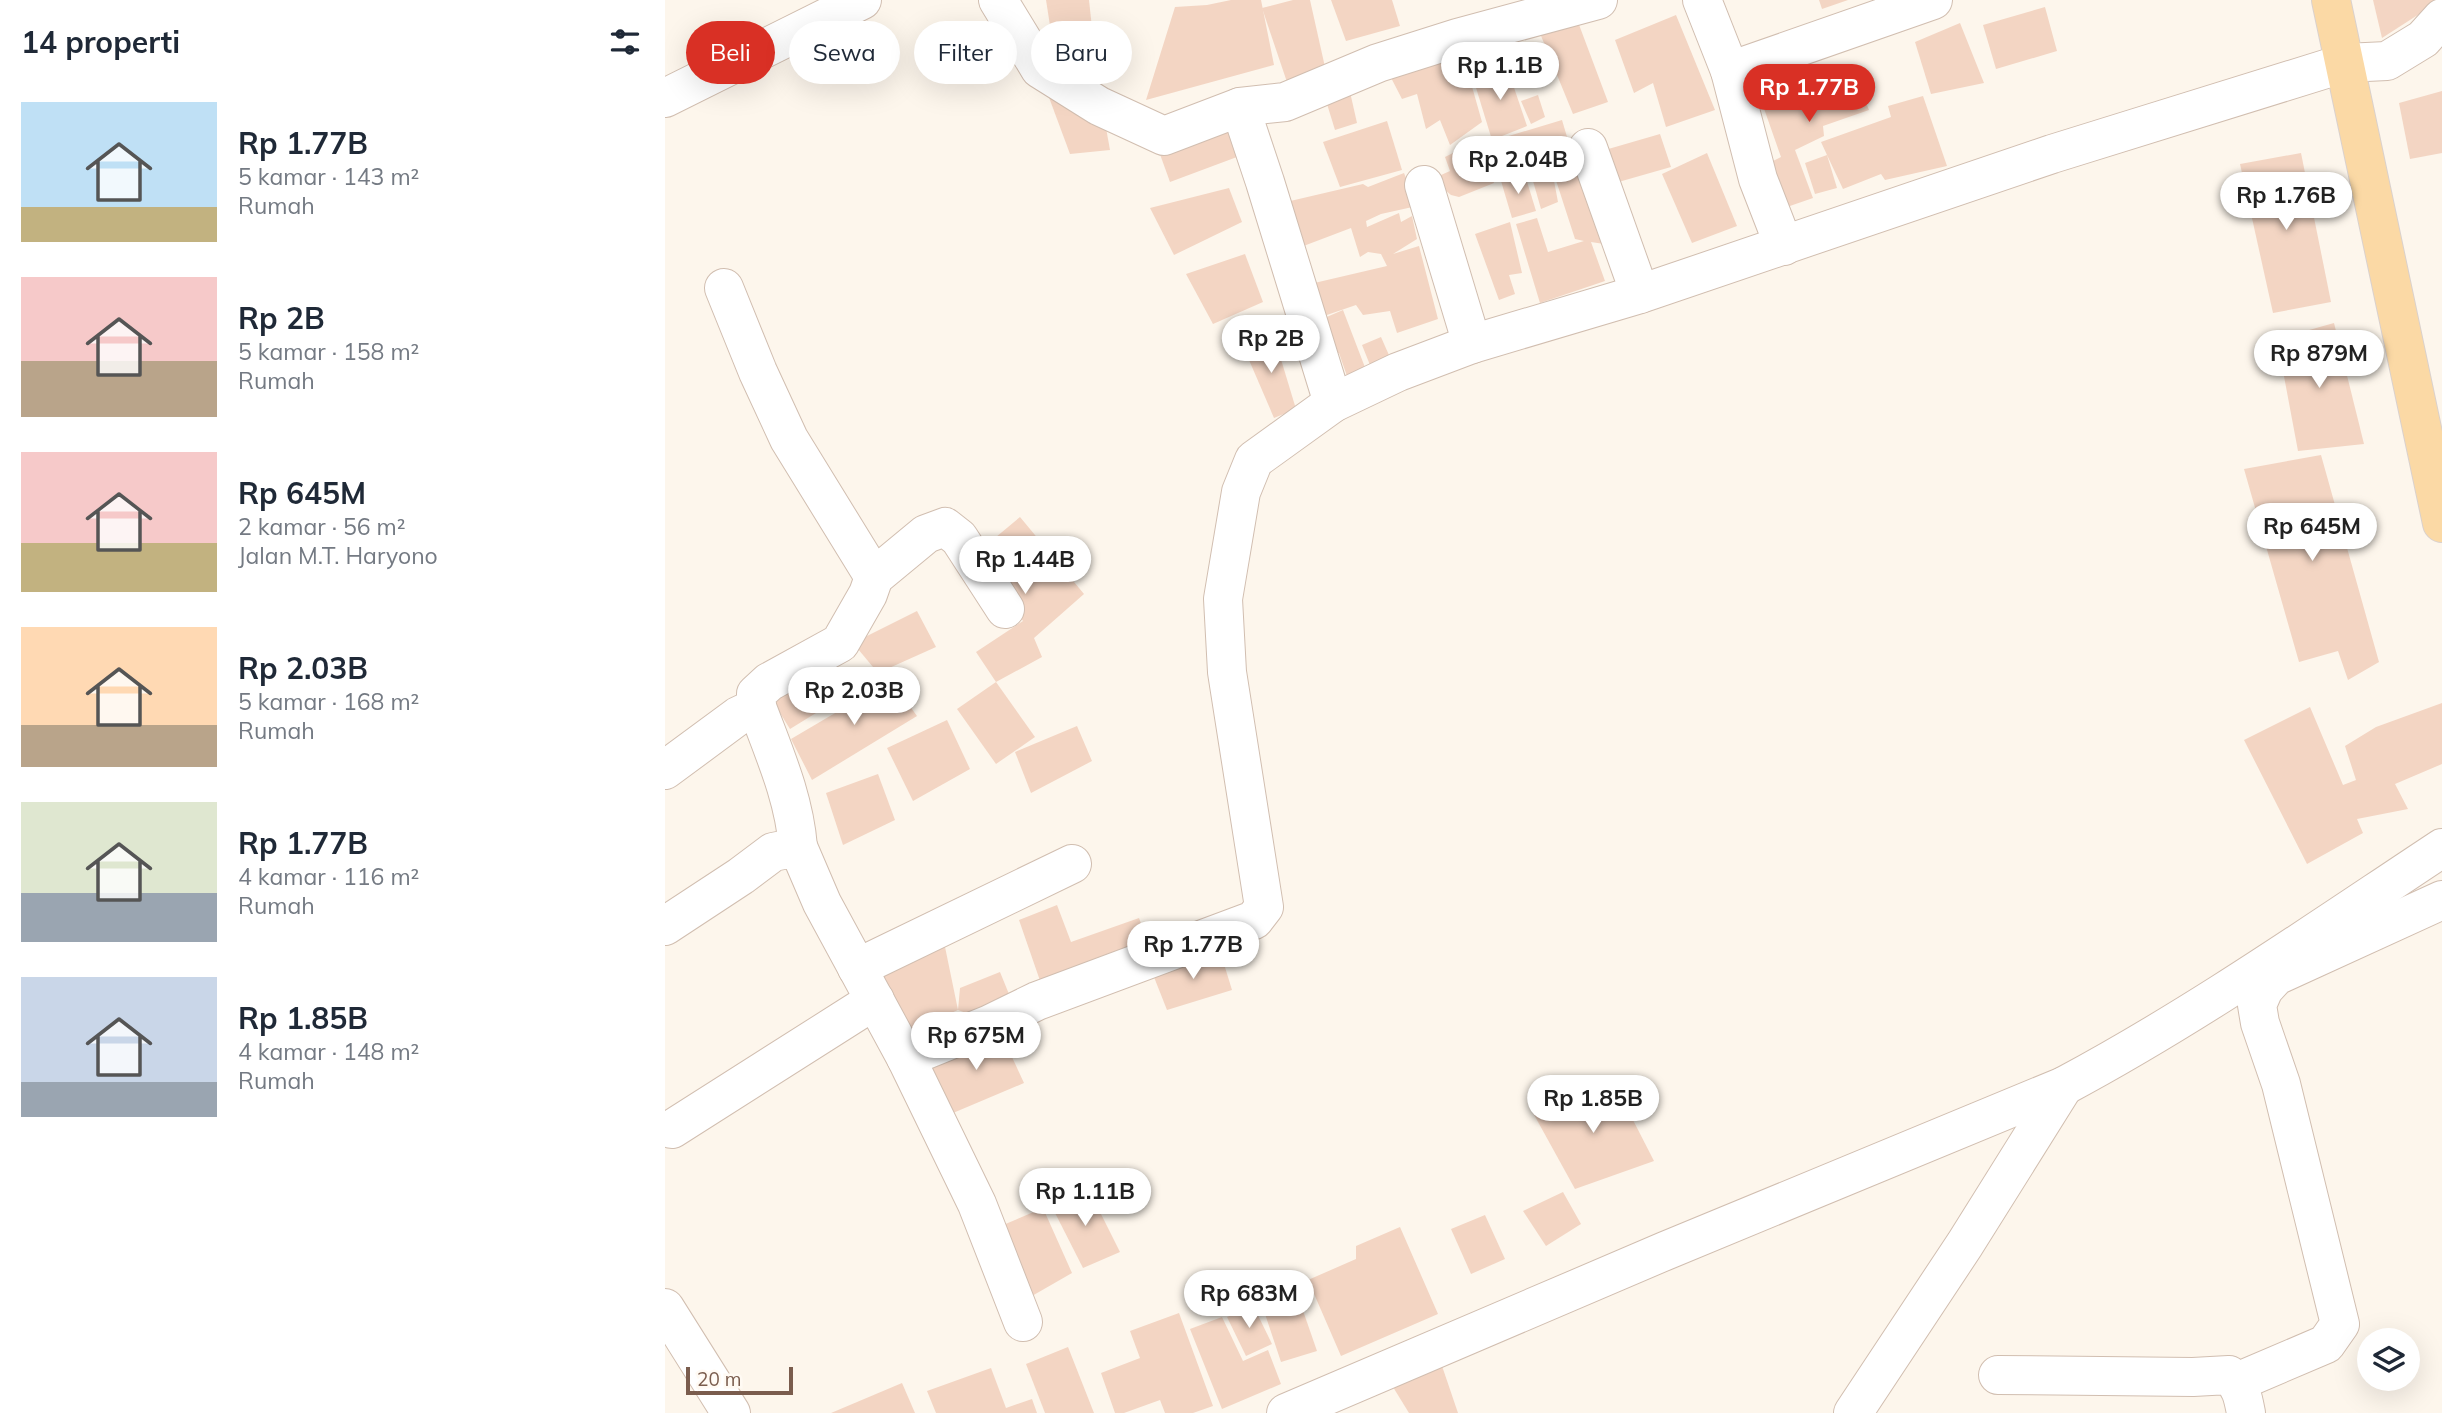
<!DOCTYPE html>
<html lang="id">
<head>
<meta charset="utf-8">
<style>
	body { margin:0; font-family:Mulish,sans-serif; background:#f2f2f3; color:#1f2937; height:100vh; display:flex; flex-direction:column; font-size:26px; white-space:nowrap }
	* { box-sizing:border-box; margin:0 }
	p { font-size:23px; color:#747a83 }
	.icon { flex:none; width:38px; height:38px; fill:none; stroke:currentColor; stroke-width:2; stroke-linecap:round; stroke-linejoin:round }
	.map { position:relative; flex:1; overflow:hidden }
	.sheet { display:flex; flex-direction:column; background:#fff; width:665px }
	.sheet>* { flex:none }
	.banner { position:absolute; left:21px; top:21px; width:665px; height:63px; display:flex; gap:14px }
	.controls { position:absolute; left:1692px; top:1328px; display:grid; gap:14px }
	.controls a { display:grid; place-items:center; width:63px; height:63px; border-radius:50%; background:#fff; box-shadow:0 7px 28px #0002; font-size:35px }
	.scale { position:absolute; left:21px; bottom:18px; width:107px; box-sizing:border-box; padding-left:7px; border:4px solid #7a5c4d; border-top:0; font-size:19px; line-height:24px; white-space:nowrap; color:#7a5c4d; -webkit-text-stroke:5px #fffaf3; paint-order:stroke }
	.price { position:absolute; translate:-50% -60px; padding:0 16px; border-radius:24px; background:#fff; color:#222; font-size:23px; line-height:46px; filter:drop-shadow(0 2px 4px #0008) }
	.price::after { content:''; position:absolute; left:50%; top:42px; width:21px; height:16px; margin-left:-10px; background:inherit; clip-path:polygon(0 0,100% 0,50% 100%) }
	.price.selected { background:#d93025; color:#fff }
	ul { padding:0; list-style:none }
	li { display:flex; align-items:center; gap:21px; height:175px; padding:0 21px }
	li span { display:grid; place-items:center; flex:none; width:196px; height:140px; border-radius:0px; color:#555 }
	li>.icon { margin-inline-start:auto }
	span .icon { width:84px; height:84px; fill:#fffc; stroke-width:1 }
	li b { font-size:30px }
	h2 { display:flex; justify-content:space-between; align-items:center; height:84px; padding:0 21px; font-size:30px }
	.pill { padding:0 24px; border-radius:32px; background:#fff; box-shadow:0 7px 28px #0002; font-size:24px; line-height:63px }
	.pill.selected { background:#d93025; color:#fff }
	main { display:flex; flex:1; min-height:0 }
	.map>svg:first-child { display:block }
	.building { fill:#f3d5c3 }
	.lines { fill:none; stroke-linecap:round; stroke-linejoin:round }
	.minor-casing { stroke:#d1beb0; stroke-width:40 }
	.major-casing { stroke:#dad1cd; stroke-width:40 }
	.minor { stroke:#fff; stroke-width:38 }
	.major { stroke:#fbd9a5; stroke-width:38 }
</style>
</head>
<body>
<main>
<section class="sheet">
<h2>14 properti<svg class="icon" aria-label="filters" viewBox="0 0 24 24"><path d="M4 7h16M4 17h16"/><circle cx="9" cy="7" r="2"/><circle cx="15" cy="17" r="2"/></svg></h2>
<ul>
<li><span style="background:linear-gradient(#bfe0f5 75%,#c2b280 0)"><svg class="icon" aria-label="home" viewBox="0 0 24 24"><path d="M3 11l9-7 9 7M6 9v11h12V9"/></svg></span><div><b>Rp 1.77B</b><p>5 kamar · 143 m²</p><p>Rumah</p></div></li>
<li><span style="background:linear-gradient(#f6c9c9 60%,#b9a48a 0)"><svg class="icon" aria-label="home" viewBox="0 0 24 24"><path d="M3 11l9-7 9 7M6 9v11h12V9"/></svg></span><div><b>Rp 2B</b><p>5 kamar · 158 m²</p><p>Rumah</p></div></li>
<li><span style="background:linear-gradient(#f6c9c9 65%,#c2b280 0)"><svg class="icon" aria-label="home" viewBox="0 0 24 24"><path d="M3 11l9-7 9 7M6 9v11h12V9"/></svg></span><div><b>Rp 645M</b><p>2 kamar · 56 m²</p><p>Jalan M.T. Haryono</p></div></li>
<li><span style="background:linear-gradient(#ffd9b3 70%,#b9a48a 0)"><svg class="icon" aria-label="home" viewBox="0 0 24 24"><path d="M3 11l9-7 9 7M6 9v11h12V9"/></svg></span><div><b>Rp 2.03B</b><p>5 kamar · 168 m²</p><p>Rumah</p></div></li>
<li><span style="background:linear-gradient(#dfe7d0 65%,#9aa5b1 0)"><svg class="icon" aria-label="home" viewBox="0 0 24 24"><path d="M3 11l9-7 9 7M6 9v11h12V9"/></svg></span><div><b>Rp 1.77B</b><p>4 kamar · 116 m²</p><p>Rumah</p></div></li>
<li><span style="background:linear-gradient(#c9d6e8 75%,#9aa5b1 0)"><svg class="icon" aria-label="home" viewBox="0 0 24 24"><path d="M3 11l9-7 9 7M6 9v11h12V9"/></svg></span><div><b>Rp 1.85B</b><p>4 kamar · 148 m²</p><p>Rumah</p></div></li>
</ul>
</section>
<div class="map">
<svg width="1777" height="1413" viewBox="0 0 1777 1413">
	<rect width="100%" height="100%" fill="#fdf6ec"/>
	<!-- building -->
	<g class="building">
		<path d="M381,0h43l3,28 -41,4z"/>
		<path d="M566,0h30l13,65 -128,35 29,-93 32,-2z"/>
		<path d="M628,0h17l17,76 -37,15 -28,-83z"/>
		<path d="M666,0h61l8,26 -54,15z"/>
		<path d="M1154,0h29l-26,9z"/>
		<path d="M1708,0h68l-59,38z"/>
		<path d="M1380,7l12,44 -61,18 -13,-44z"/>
		<path d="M910,14l33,88 -35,12 -36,-88z"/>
		<path d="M1011,15l39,95 -49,17 -13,-44 -19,10 -19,-53z"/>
		<path d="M1295,23l24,60 -53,11 -16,-52z"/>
		<path d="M795,44l22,78 -32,23 -10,-25 -14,9 -9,-35 -15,5 -16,-31z"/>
		<path d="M428,56l17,94 -40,4 -26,-70z"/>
		<path d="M841,64l21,62 -35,14 -19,-62z"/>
		<path d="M1186,65l18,45 -46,16 1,10 -29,14 18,48 -26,9 -16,-45 10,-5 -20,-57 57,-16 -3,-8z"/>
		<path d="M683,83l9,40 -22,7 -12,-39z"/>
		<path d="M1777,91v62l-32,6 -11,-56z"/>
		<path d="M873,95l7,22 -14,7 -10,-23z"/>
		<path d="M1258,96l24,70 -62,14 -4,-6 -38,15 -16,-34 10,33 -22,6 -10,-31 22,-8 -6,-13 70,-25 -3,-11z"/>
		<path d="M575,117l13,34 -83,31 -13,-36z"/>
		<path d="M897,120l8,27 -22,7 1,6 25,-6 30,90 -13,-2 14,39 -65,22 -24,-79 21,-6 11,34 36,-11 -9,-2 -24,-74 7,37 -17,7 -12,-42 -26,7 -11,-33z"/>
		<path d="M722,121l15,49 -62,17 -17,-45z"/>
		<path d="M995,134l11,33 -63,18 -10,-33z"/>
		<path d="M816,139l13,44 -35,14 -8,-2 -19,-16 18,-8 -5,-14z"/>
		<path d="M1042,153l30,73 -45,17 -30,-69z"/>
		<path d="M1636,153l30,149 -58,11 -33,-149z"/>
		<path d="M739,173l13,33 -36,8 -15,7 1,6 32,-14 2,9 11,-6 5,23 -24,15 26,-8 19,73 -41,14 -7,-22 -27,4 -7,-10 -35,12 -11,-33 77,-18 -6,-12 -13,-2 -8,5 -9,-29 -58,22 -24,-44 94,-22 5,3z"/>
		<path d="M860,175l11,36 -24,7 -11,-37z"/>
		<path d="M564,188l13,34 -68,33 -24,-47z"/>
		<path d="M845,222l12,51 -13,2 6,19 -16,6 -24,-66z"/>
		<path d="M580,254l18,48 -50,22 -27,-50z"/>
		<path d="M678,310l23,60 -19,6 -8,-23 -17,1v-35z"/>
		<path d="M1669,323l30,121 -66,7 -21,-112z"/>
		<path d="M608,333l23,76 -22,9 -31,-72z"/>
		<path d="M716,337l11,25 -20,8 -10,-25z"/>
		<path d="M1656,455l58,207 -31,18 -10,-29 -39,11 -55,-193z"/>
		<path d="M355,517l64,77 -50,44 8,19 -46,25 -20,-30 47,-31 -45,-69z"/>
		<path d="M252,611l19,36 -58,26 -25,-30z"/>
		<path d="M154,660l23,37 -52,32 -23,-37z"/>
		<path d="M213,673l10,3 29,40 -105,64 -21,-41 56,-33z"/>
		<path d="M331,682l39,55 -39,27 -39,-55z"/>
		<path d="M1777,703v61l-47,20 13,25 -51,10 6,14 -56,31 -63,-124 66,-33 33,78 13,-5 -11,-34 31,-19z"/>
		<path d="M282,720l23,49 -57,32 -26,-53z"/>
		<path d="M412,726l15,35 -61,32 -16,-41z"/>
		<path d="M213,774l17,46 -52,25 -17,-52z"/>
		<path d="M392,905l14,37 68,-24 10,28 -103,52 -27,-78z"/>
		<path d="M279,942l14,68 2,-22 40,-16 13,32 -33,14 -22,-8 -54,23 -26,-65z"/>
		<path d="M555,951l12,39 -65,20 -15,-38z"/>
		<path d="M334,1029l25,54 -71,30 -26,-51z"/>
		<path d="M948,1081l41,80 -79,28 -43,-78z"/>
		<path d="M422,1186l33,66 -37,16 -32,-63z"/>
		<path d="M898,1192l18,32 -35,22 -23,-35z"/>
		<path d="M378,1208l29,65 -47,27 -29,-72z"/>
		<path d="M820,1215l20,44 -34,15 -20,-45z"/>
		<path d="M735,1227l38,87 -97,42 -33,-76 48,-21v-13z"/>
		<path d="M635,1302l17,49 -36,11 -16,-48z"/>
		<path d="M588,1305l19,39 -26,12 -19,-39z"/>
		<path d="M514,1313l34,93 -20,7h-28l-5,-13 -36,13h-9l-14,-40 39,-15 -10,-27z"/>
		<path d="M557,1317l21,44 25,-11 13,34 -59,25 -32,-80z"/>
		<path d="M403,1347l26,66h-49l-19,-49z"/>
		<path d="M777,1366l16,47h-49l-16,-26z"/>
		<path d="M326,1368l15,40 26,-9 5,14h-101l-9,-22z"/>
		<path d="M237,1383l13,30h-84z"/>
	</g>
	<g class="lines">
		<!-- minor casing -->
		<g class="minor-casing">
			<g id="minor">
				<path d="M333,0l42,69 59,37 65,30 76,-29 45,-5 93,-39 79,-25 141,-38"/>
				<path d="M1037,0l28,71"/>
				<path d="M0,98l197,-98"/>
				<path d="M575,107l25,75 68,221"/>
				<path d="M923,148l52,146"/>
				<path d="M759,185l48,159"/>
				<path d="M1119,246l-26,-67 -28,-108 203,-71"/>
				<path d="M59,288l34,84 31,67 85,138"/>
				<path d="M92,707c17,46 37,90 41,140"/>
				<path d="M0,770l73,-54 19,-9 -1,-13 13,-12 71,-39 28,-49 6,-17 52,-43 19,-7 14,11 46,71"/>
				<path d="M0,926l76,-50 32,-24 25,-5 24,56 84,155 71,146 46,118"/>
				<path d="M192,968l215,-104"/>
				<path d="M241,1058l84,-34 47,-23 217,-81 10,-13 -37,-235 -4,-73 18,-107 13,-32 79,-57 65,-31 74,-28 168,-50 412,-140 293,-91 42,-2 36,-22 19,-21"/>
				<path d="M7,1129l203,-129"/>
				<path d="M0,1308l66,105"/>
				<path d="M1333,1375l195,2 36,-2c12,11 14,22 17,38"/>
				<path d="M1572,1382l89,-38 14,-20 -59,-240 -21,-61 -3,-18 7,-16 12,-13 166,-76"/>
				<path d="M621,1413l379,-162 399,-165c131,-70 254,-156 378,-238"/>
				<path d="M1188,1413l112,-169 99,-158"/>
			</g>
		</g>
		<!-- major casing -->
		<g class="major-casing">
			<path id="major" d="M1666,0l111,523"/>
		</g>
		<!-- minor -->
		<use href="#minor" class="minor"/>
		<!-- major -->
		<use href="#major" class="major"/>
	</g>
</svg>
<div class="controls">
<a><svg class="icon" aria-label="layers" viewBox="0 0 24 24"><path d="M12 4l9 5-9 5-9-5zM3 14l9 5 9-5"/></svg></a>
</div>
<div class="scale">20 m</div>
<b class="price" style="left:835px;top:102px">Rp 1.1B</b>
<b class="price selected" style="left:1144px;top:124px">Rp 1.77B</b>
<b class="price" style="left:853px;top:196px">Rp 2.04B</b>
<b class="price" style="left:1621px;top:232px">Rp 1.76B</b>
<b class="price" style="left:606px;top:375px">Rp 2B</b>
<b class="price" style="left:1654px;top:390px">Rp 879M</b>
<b class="price" style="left:1647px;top:563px">Rp 645M</b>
<b class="price" style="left:360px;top:596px">Rp 1.44B</b>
<b class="price" style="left:189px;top:727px">Rp 2.03B</b>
<b class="price" style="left:528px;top:981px">Rp 1.77B</b>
<b class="price" style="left:311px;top:1072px">Rp 675M</b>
<b class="price" style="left:928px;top:1135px">Rp 1.85B</b>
<b class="price" style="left:420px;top:1228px">Rp 1.11B</b>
<b class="price" style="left:584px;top:1330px">Rp 683M</b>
<div class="banner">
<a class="pill selected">Beli</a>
<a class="pill">Sewa</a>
<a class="pill">Filter</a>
<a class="pill">Baru</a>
</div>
</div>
</main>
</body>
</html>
